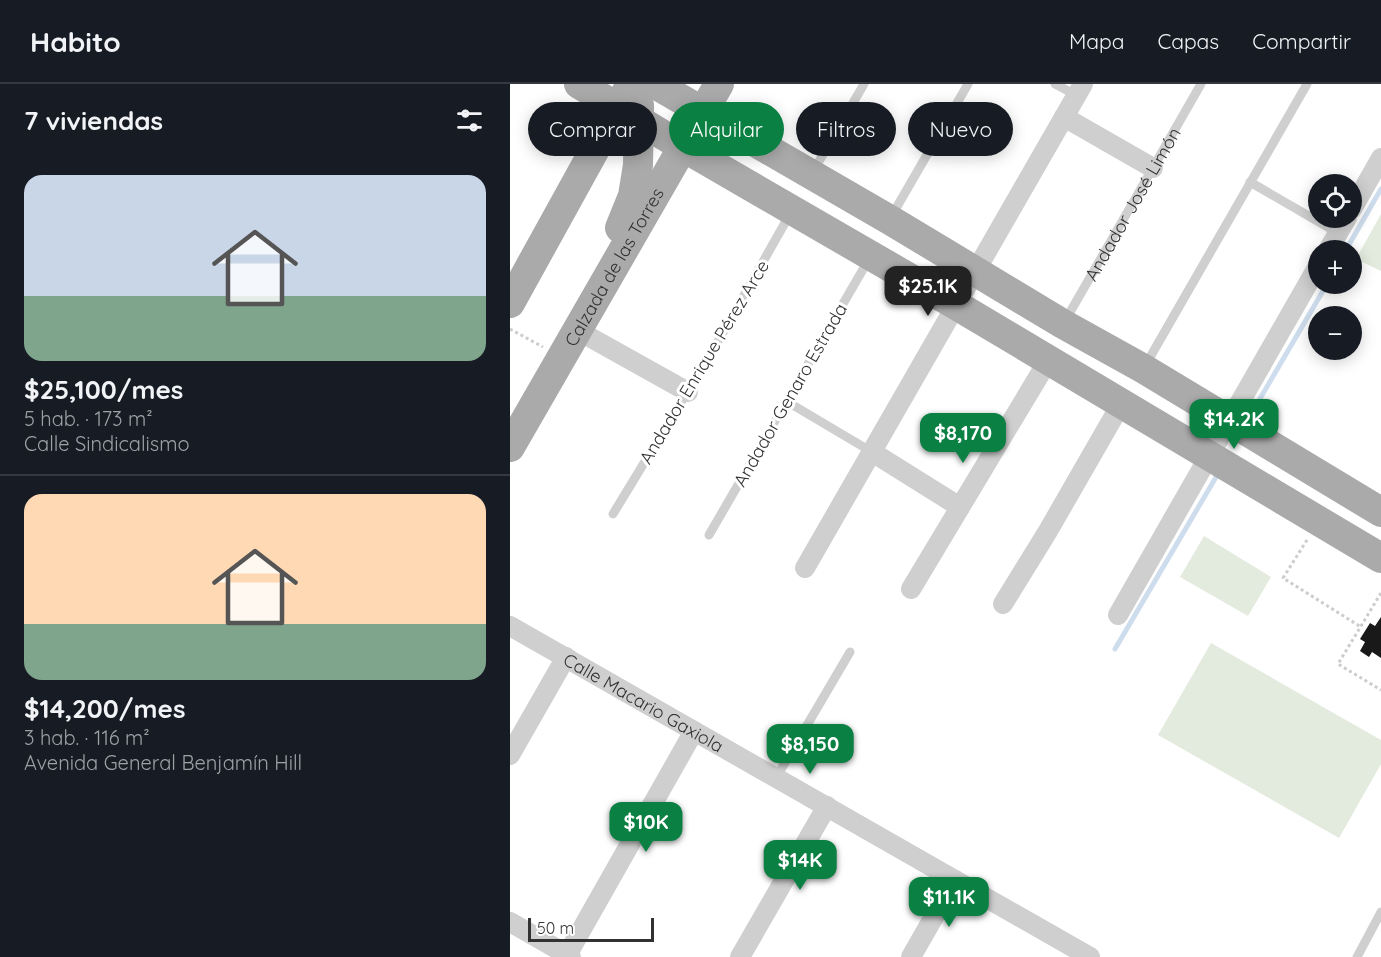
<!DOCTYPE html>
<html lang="es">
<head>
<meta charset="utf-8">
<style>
	body { margin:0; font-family:Quicksand,sans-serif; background:#242831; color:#f1f3f6; height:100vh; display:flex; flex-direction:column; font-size:22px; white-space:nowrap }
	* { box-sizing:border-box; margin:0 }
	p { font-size:20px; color:#9ea1a6 }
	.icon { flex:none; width:33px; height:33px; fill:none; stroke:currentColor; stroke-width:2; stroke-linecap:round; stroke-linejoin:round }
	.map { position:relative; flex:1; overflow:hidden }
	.side { display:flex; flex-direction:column; background:#171b24; width:510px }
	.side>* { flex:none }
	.top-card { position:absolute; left:18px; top:18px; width:570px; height:54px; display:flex; gap:12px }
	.fabs { position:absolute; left:798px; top:90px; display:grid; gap:12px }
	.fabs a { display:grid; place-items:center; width:54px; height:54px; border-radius:50%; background:#171b24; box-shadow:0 3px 15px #0003; font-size:30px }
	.scale { position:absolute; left:18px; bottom:15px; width:126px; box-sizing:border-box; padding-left:6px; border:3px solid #323232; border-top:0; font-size:16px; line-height:21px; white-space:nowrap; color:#323232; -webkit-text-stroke:4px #fff; paint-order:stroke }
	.price { position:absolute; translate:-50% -51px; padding:0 14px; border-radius:12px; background:#0b8043; color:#fff; font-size:20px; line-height:39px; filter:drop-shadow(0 2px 3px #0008) }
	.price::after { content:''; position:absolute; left:50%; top:36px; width:18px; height:14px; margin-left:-9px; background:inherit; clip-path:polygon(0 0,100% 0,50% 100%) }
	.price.current { background:#222; color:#fff }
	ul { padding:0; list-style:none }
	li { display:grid; align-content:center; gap:12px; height:318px; padding:0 24px }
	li+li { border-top:2px solid #363941 }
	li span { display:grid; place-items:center; height:186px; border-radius:18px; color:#555 }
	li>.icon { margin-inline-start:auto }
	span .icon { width:108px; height:108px; fill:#fffc; stroke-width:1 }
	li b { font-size:26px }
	h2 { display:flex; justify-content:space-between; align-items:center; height:72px; padding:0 24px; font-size:26px }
	.pill { padding:0 21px; border-radius:27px; background:#171b24; box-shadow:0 3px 15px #0003; font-size:21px; line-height:54px }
	.pill.current { background:#0b8043; color:#fff }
	header { display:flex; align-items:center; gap:36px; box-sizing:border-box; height:84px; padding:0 30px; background:#171b24; border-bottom:2px solid #363941 }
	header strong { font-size:28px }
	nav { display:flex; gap:33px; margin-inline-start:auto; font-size:21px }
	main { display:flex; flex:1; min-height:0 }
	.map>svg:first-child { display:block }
	.green { fill:#e3ebde }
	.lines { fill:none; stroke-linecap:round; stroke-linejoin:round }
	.stream { stroke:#cedded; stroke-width:5 }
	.building { fill:#191919 }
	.path { stroke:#ccc; stroke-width:3; stroke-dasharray:3 3; stroke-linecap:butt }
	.service { stroke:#cfcfcf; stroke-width:9 }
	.minor { stroke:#cfcfcf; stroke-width:20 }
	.primary { stroke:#aaa; stroke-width:30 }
	.labels { text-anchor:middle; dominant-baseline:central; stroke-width:6; stroke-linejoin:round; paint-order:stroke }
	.street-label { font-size:18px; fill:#323232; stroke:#fff }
</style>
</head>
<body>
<header>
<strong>Habito</strong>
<nav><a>Mapa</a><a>Capas</a><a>Compartir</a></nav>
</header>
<main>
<section class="side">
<h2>7 viviendas<svg class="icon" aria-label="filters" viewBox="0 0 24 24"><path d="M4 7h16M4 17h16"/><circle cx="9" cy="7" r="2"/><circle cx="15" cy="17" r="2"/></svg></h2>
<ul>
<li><span style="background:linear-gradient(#c9d6e8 65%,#7fa58c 0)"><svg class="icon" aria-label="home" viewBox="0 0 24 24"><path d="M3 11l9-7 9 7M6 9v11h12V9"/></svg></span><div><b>$25,100/mes</b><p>5 hab. · 173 m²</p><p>Calle Sindicalismo</p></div></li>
<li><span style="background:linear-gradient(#ffd9b3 70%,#7fa58c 0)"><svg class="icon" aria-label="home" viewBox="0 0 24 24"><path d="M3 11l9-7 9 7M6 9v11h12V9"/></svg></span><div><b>$14,200/mes</b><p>3 hab. · 116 m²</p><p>Avenida General Benjamín Hill</p></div></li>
</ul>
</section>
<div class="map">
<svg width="871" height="873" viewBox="0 0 871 873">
	<rect width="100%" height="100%" fill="#fff"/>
	<!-- green -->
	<g class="green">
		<path d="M871,130v57l-25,-12z"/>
		<path d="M694,452l67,41 -23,39 -68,-39z"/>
		<path d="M701,559l170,97v24l-42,74 -181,-103z"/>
	</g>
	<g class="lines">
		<!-- stream -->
		<g class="stream">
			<path d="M836,166l35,-61"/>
			<path d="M741,330l76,-130"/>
			<path d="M605,565l104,-177"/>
		</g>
	</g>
	<!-- building -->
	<path class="building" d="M871,533v41l-9,-6 -3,5 -9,-6 5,-9 -5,-3 10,-16 5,3z"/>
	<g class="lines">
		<!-- path -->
		<g class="path">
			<path d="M0,245l33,18"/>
			<path d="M797,456l-24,38 78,49"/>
			<path d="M871,509l-43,71 43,26"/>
		</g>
		<!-- service -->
		<g class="service">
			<path d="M545,0l21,11"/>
			<path d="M304,86l50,-86"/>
			<path d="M740,98l88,51"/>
			<path d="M381,133l77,-133"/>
			<path id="s1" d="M555,237l136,-237"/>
			<path d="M635,282l162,-282"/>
			<path d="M276,317l86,51"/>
			<path d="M103,430l104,-171 73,-129"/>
			<path d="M199,451l160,-276"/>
			<path d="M266,694l74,-126"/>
			<path d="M847,873l24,-45"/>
		</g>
		<!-- minor -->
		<g class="minor">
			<path d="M554,33l89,51"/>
			<path d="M842,125l29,-51"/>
			<path d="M818,166l19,-32"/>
			<path d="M67,246l111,62"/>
			<path d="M362,368l88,55"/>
			<path d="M295,484l278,-484"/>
			<path d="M401,505l138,-230"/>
			<path d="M493,520l45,-73 73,-127"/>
			<path d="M608,531l200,-349"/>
			<path id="s2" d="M0,542l580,331"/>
			<path d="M0,671l56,-98"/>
			<path d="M0,838l61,35"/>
			<path d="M56,873l128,-226"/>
			<path d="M230,873l87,-151"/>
			<path d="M401,873l44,-77"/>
		</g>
		<!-- primary -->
		<g class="primary">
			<path d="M69,0l104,63 273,158 425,253"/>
			<path d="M145,0l235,136 173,104 81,45 237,143"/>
			<path d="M110,144l13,-32 5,-31 1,-60"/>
			<path d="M0,219l121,-219"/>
			<path id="s3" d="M0,363l209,-363"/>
		</g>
	</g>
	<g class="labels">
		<!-- street labels -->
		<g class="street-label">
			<text stroke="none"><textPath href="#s1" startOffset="135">Andador José Limón</textPath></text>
			<text stroke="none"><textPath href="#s3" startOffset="208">Calzada de las Torres</textPath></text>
			<text transform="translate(194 278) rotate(-59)">Andador Enrique Pérez Arce</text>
			<text transform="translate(280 311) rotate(-60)">Andador Genaro Estrada</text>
			<text stroke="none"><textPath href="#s2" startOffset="154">Calle Macario Gaxiola</textPath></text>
		</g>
	</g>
</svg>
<div class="fabs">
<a><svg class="icon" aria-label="locate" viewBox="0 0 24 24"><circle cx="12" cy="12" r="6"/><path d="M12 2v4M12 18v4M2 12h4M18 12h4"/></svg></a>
<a>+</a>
<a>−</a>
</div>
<div class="scale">50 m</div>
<b class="price current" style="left:418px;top:233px">$25.1K</b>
<b class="price" style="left:724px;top:366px">$14.2K</b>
<b class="price" style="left:453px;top:380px">$8,170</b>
<b class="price" style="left:300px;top:691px">$8,150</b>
<b class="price" style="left:136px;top:769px">$10K</b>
<b class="price" style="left:290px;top:807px">$14K</b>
<b class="price" style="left:439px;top:844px">$11.1K</b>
<div class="top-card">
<a class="pill">Comprar</a>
<a class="pill current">Alquilar</a>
<a class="pill">Filtros</a>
<a class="pill">Nuevo</a>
</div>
</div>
</main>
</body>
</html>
